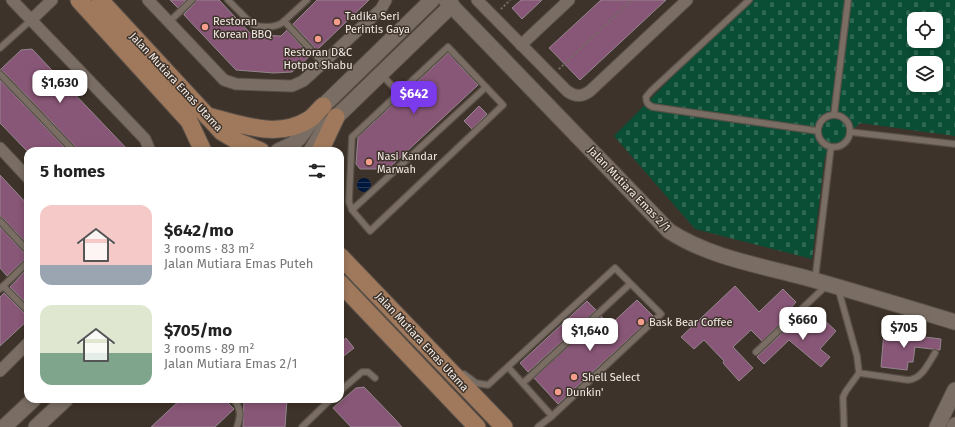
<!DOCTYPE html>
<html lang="en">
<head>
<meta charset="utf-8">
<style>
	body { margin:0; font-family:"Fira Sans",sans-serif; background:#f2f2f2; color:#222; height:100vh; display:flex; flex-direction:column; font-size:15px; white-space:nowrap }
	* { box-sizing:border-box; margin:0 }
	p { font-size:13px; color:#767676 }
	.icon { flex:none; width:22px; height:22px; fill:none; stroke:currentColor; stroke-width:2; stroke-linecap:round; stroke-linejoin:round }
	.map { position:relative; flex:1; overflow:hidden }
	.details { position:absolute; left:24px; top:147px; width:320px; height:256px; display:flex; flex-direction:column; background:#fff; border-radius:12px; box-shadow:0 2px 6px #0003 }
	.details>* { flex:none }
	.buttons { position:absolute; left:907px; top:12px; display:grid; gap:8px }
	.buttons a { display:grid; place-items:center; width:36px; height:36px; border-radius:8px; background:#fff; box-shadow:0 2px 6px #0003; font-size:20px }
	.price { position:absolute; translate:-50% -34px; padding:0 9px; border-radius:8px; background:#fff; color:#222; font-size:13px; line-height:26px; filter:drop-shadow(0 1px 2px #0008) }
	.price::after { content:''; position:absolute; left:50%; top:24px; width:12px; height:9px; margin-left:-6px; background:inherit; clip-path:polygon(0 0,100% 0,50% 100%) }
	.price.current { background:#7c3aed; color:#fff }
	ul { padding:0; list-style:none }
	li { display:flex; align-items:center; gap:12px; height:100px; padding:0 16px }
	li span { display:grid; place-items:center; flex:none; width:112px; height:80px; border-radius:12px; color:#555 }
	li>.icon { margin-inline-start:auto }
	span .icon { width:48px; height:48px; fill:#fffc; stroke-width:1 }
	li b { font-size:17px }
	h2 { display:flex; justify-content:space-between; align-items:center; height:48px; padding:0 16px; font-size:17px }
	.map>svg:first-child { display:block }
	.cemetery { fill:url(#cemetery-stones); fill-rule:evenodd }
	.water { fill:url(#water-rules) }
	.building { fill:#885676; stroke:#95868f }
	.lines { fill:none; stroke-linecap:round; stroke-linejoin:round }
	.lane-casing { stroke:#5a5149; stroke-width:8 }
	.street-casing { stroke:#5a5149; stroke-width:13 }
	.secondary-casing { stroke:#5a5149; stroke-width:17 }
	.primary-casing { stroke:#5a5149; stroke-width:19 }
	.path { stroke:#766d65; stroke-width:2; stroke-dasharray:2 2; stroke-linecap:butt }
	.lane { stroke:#7a6e64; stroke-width:5.5 }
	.street { stroke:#7a6e64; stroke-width:11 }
	.secondary { stroke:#7a6e64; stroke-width:15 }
	.primary { stroke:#a0795c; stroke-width:17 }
	.poi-dot { fill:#f49d8c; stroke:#3e332a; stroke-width:1.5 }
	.labels { text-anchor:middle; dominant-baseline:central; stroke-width:3; stroke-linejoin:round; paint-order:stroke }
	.poi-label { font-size:11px; fill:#f3ece6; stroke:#3e332a; text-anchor:start }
	.street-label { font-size:11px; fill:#f3ece6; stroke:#3e332a }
</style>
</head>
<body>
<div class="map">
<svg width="955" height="427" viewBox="0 0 955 427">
	<defs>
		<pattern id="cemetery-stones" width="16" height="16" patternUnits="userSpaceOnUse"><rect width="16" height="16" fill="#0a4e35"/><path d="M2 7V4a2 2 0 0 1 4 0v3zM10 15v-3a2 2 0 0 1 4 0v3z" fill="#2e6852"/></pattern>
		<pattern id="water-rules" width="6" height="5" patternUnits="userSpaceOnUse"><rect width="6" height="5" fill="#00173c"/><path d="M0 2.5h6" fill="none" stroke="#263958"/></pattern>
	</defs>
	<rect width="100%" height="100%" fill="#3e332a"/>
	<!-- cemetery -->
	<path class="cemetery" d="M748,0h207v136l-95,-13 -35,33 -13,103 -117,-30 -81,-93zM914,19h22v22h-22zM914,63h22v22h-22z"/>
	<!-- water -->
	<circle class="water" cx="364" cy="185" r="7"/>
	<!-- building -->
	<g class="building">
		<path d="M170,0h16l-8,8z"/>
		<path d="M196,0h23l33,35 29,1 6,-6 23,26 -18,16 -18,1 -38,-3 -52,-55v-1l11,-11z"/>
		<path d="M317,0h52l-52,50 -24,-26z"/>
		<path d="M521,0h21l-20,19 -10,-11z"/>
		<path d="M601,0h65l-86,80 -31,-32z"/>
		<path d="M32,49l34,36 63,66h-51l-1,-3 -74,-77 -3,-1 21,-20z"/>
		<path d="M448,53l30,32 -90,84h-28l-4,-5 2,-27z"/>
		<path d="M0,80l68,71h-41l-27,-28z"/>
		<path d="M479,106l8,8 -15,15 -8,-8z"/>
		<path d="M0,175l28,30v40l-25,-27 -3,-1z"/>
		<path d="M0,227l25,27 3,1v3l-3,1 -18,17 -7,-8z"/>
		<path d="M28,268v37l-18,-18z"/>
		<path d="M735,286l24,26 24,-23 13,13 -6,7 2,3 -30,29 -11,-11 -18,17 20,21 -14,13 -16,-18 1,-2 -20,-21 -10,9 -13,-12z"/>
		<path d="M4,293l21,21 3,1v5l-28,26v-49z"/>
		<path d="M637,300l16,16 -95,88 -24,-26 67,-62 9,9z"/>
		<path d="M587,301l9,9 -68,62 -8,-9z"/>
		<path d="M798,318l13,14 12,-13 13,12 -16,18 10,8 -9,10 -32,-27 -25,24 -7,-7z"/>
		<path d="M884,332l57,7 -1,11 -25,-3 -2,15h-5l-1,8 -26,-3z"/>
		<path d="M346,338l8,10 -14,11v-16z"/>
		<path d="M364,387l29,30 9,10h-51l-18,-19 23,-20z"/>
		<path d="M181,399h43l10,10 -19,18h-64z"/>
		<path d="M244,399h43l-2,28h-42z"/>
	</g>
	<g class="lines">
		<!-- lane casing -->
		<g class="lane-casing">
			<g id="lane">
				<path d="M228,0l25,25c8,2 21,3 29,-2l25,-23"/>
				<path d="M749,0l-98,91 -5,6c0,6 2,8 7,10l165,24"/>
				<path d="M284,21l39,42"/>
				<path d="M169,22l23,-22"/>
				<path d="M448,47l55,58 -133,126 -18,-21 -3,-8 3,-65z"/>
				<path d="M0,48l31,-28"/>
				<path d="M0,74l74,77"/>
				<path d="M381,74l18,19"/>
				<circle cx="834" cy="131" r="16"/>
				<path d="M834,115l14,-115"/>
				<path d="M850,132l105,12"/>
				<path d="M352,210l134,-123"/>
				<path d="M0,221l28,30"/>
				<path d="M815,280l16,-133"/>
				<path d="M3,286l25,25"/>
				<path d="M838,288l19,68 2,17 49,7c14,-1 20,-16 27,-27"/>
				<path d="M0,289l28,-27"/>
				<path d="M756,352l70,-66"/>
				<path d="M508,367l44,49"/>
				<path d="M464,374l12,9 12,2 127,-117 46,46 -109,102 -14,11"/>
				<path d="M523,383l107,-99"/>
				<path d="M340,391l22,-19h6l7,6"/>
				<path d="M234,399c7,11 7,16 3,28"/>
				<path d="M302,427l29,-28"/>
				<path d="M844,427l-1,-30 3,-6 13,-18"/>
			</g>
		</g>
		<!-- street casing -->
		<g class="street-casing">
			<g id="street">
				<path d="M12,0l133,139 5,12"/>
				<path d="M148,0l76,80 12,4 56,2 11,-5 8,-7 70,-65 5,-9"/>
				<path d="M477,0l90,91c8,6 15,6 23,0l97,-91"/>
				<path d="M31,20l21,-20"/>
				<path d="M521,45l48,-45"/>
				<path d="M0,148l28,30"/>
				<path d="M0,371l28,-28"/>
			</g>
		</g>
		<!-- secondary casing -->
		<g class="secondary-casing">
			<g id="secondary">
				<path d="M446,0l223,231c40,26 89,34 134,46 51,14 102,30 152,45"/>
				<path d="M278,151l15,-7 6,-6 24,-32 109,-106"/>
				<path d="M311,151l13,-22 128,-124"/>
				<path d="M4,427l30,-28"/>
				<path d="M36,427l30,-28"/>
				<path d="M937,427l18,-37"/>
				<path d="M954,427l1,-2"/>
			</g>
		</g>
		<!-- primary casing -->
		<g class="primary-casing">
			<g id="primary">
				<path d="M79,0l110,121 14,30"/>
				<path d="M100,0l122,132 17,10 22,9"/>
				<path d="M207,116c35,8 70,24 103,3 5,-4 9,-9 13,-13"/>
				<path d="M320,151l16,-34"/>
				<path d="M340,256l164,171"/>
				<path d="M340,283l137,144"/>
			</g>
		</g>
		<!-- path -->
		<g class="path">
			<path d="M501,9l9,-9"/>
			<path d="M559,69l73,-69"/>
		</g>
		<!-- lane -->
		<use href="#lane" class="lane"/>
		<!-- street -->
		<use href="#street" class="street"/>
		<!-- secondary -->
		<use href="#secondary" class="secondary"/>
		<!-- primary -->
		<use href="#primary" class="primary"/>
	</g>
	<!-- markers -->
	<g class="poi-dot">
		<circle cx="337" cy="22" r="4"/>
		<circle cx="205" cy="27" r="4"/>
		<circle cx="318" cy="39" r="4"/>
		<circle cx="369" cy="162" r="4"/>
		<circle cx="641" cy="322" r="4"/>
		<circle cx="574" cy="377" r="4"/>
		<circle cx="558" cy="392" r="4"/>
	</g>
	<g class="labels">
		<!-- poi labels -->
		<g class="poi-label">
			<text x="345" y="16">Tadika Seri<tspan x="345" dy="13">Perintis Gaya</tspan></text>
			<text x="213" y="21">Restoran<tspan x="213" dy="13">Korean BBQ</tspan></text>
			<text x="318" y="52" text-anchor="middle">Restoran D&amp;C<tspan x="318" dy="13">Hotpot Shabu</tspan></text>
			<text x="377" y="156">Nasi Kandar<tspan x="377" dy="13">Marwah</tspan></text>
			<text x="649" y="322">Bask Bear Coffee</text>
			<text x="582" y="377">Shell Select</text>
			<text x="566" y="392">Dunkin'</text>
		</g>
		<!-- street labels -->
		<g class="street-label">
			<text transform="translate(176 82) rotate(47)">Jalan Mutiara Emas Utama</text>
			<text transform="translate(629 189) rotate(46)">Jalan Mutiara Emas 2/1</text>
			<text transform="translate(422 342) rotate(47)">Jalan Mutiara Emas Utama</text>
		</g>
	</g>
</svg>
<div class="buttons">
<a><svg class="icon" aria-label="locate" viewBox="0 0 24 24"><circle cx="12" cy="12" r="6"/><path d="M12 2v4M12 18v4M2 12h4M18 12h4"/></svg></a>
<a><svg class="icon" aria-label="layers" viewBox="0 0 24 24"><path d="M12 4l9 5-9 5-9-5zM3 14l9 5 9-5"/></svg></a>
</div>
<b class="price" style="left:60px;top:104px">$1,630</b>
<b class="price current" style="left:414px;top:115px">$642</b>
<b class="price" style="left:803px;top:341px">$660</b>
<b class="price" style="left:904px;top:349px">$705</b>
<b class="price" style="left:590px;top:352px">$1,640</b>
<section class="details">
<h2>5 homes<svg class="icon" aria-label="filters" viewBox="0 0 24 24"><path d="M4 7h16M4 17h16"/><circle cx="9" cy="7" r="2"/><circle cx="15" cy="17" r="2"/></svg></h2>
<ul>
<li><span style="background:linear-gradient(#f6c9c9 75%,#9aa5b1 0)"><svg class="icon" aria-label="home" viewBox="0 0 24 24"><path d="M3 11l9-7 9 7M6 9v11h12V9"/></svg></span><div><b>$642/mo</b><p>3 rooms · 83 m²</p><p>Jalan Mutiara Emas Puteh</p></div></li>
<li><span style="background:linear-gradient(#dfe7d0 60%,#7fa58c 0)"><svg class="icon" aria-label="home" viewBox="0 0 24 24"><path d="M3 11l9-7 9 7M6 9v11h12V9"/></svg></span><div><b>$705/mo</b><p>3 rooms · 89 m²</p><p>Jalan Mutiara Emas 2/1</p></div></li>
</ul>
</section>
</div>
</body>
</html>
